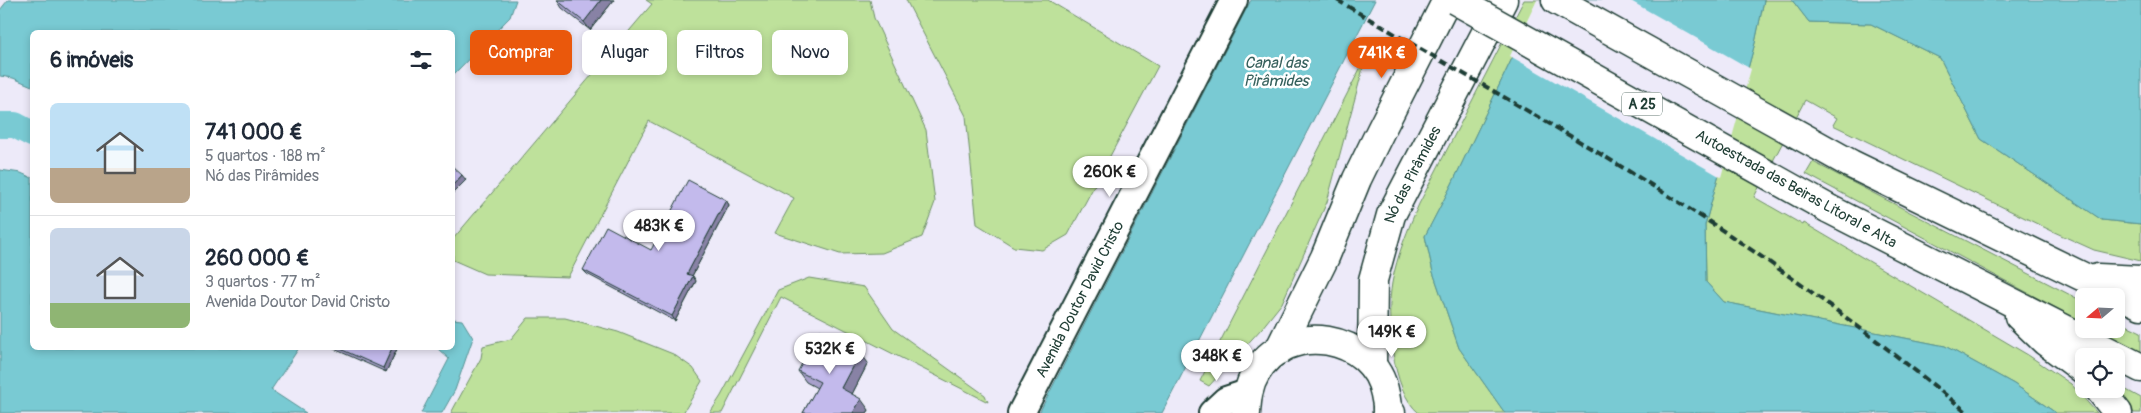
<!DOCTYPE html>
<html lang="pt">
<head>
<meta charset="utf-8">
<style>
	body { margin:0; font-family:Pangolin,sans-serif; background:#f6f6f7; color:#1f2937; height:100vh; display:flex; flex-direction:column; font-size:19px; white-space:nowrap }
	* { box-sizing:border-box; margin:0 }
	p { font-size:16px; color:#747a83 }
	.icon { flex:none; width:28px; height:28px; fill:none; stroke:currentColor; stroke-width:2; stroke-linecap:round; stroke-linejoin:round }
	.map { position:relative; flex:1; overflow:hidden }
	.side { position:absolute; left:30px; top:30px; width:425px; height:320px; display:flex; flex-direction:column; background:#fff; border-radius:8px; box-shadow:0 2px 8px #0003 }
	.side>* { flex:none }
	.hud { position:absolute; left:470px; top:30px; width:475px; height:45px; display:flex; gap:10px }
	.needle { width:32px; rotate:251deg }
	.tools { position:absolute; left:2075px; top:288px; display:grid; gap:10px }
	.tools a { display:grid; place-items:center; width:50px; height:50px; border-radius:8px; background:#fff; box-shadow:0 2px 8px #0003; font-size:25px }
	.price { position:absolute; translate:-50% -42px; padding:0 11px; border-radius:18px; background:#fff; color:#222; font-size:16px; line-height:32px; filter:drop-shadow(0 1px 2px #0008) }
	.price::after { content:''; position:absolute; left:50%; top:30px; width:15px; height:11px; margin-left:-8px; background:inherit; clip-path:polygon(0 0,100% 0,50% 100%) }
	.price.current { background:#ea580c; color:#fff }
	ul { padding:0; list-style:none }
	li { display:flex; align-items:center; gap:15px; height:125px; padding:0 20px }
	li+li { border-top:1px solid #e0e1e3 }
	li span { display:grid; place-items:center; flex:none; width:140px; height:100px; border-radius:8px; color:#555 }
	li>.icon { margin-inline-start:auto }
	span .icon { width:60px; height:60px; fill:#fffc; stroke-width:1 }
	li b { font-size:21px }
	h2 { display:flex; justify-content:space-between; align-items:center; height:60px; padding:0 20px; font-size:21px }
	.tag { padding:0 18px; border-radius:8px; background:#fff; box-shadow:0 2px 8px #0003; font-size:18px; line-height:45px }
	.tag.current { background:#ea580c; color:#fff }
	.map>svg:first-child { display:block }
	.green { fill:#bee19b; stroke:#6e8f68 }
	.water { fill:#79cad3; stroke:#559293 }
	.pier { fill:#edeaf9 }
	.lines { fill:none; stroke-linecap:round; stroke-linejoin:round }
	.canal { stroke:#79cad3; stroke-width:26 }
	.minor-casing { stroke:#1f3d34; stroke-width:30 }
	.secondary-casing { stroke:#1f3d34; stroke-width:31 }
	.motorway-casing { stroke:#1f3d34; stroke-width:31 }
	.minor { stroke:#fff; stroke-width:26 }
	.secondary { stroke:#fff; stroke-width:28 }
	.motorway { stroke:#fff; stroke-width:28 }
	.rail { stroke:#1f3d34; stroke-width:4; stroke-dasharray:8 4; stroke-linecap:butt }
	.motorway-bridge-casing { stroke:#1f3d34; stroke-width:31; stroke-linecap:butt }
	.motorway-bridge { stroke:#fff; stroke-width:28 }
	.wall { fill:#a8a0cb; stroke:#1f3d34 }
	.shaded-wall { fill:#8882a5; stroke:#1f3d34 }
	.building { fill:#c3baec; stroke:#1f3d34 }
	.labels { text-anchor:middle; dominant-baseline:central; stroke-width:5; stroke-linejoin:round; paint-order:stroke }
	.shield { fill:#fff; stroke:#627771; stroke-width:1 }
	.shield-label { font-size:14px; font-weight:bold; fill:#1f3d34 }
	.street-label { font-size:15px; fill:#1f3d34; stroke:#fff }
	.water-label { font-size:16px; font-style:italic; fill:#36605c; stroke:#fff }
</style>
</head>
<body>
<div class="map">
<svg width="2141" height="413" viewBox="0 0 2141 413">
	<rect width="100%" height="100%" fill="#edeaf9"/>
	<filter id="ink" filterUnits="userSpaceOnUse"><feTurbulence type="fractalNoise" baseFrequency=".02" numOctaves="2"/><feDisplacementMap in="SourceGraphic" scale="10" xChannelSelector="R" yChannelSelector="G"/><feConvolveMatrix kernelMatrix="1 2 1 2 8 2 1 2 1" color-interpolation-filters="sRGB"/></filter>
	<g filter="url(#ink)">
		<!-- green -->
		<g class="green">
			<path d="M646,0h224l4,18 52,112 9,72 -13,35 -40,16 -42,1 -65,-21 19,-35 -145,-77 -81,156 -83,-3 -32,-14v-21l199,-235z"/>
			<path d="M906,0h142l110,66 -90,169 -26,15 -28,-3 -37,-23 -11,-108z"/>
			<path d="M1524,0h16l-88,184 -27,52 8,36 26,76 46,65h-86c-28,-22 -33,-97 -27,-130 5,-28 16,-54 27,-79z"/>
			<path d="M1764,0h28l17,22 62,2 69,34 41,81 121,81 39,4v37l-47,-11 -42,-19 -219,-106 4,-7 -32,-18 -51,97 49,28 1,-2 224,132 43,29 26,29h-41l-42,-29 -69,-38 -221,-44 -18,-20 -1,-57 50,-182z"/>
			<path d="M1366,57l-39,145 -45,101 -20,25 -53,58 -9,-5z"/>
			<path d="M1813,162l271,140v21l-278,-149z"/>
			<path d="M809,278l55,9 29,42 92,66 3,7 -207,-105 -59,116h-12l11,-17 57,-106z"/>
			<path d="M528,318h37l53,14 55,22 20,14 9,13 -19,32h-232l30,-55 2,-12 28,-7z"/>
			<path d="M2116,320l25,12v21l-47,-24h22z"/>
			<path d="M2119,386l22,12v15h-7l-19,-24z"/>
		</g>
		<!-- water -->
		<g class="water">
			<path d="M8,0h508l-6,17 -57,58 -1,-43h-420v54l-19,-8 -13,-2v-66z"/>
			<path d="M1251,0h124l-213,413h-123z"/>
			<path d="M1540,0h224l-9,43 -50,182 1,57 18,20 221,44 69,38 42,29h-551l-46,-65 -26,-76 -8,-36 27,-52z"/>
			<path d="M1792,0h349v224l-39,-4 -121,-81 -41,-81 -69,-34 -62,-2z"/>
			<path d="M0,170l21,3 11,5v170h267l-28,42 35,23h-306z"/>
			<path d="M453,319l9,1 11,18 -18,52 -13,23h-21l28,-54 -12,-11h15z"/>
		</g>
		<!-- pier -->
		<path class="pier" d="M1537,0h92l122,69 -30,108 -211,-121z"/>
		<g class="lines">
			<!-- canal -->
			<path class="canal" d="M0,125h15l17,9"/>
			<!-- minor casing -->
			<g class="minor-casing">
				<g id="minor">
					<path id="s1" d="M1021,413l213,-413"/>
					<path d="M1212,413l14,-13 21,-7"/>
				</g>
			</g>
			<!-- secondary casing -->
			<g class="secondary-casing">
				<g id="secondary">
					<path d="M1279,350l46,-93 32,-78 24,-49 66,-130"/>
					<path id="s2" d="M1372,365l1,-85 18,-65 112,-215"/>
					<path d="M1246,413c1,-14 2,-27 10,-40 30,-54 118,-39 129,21 1,6 3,13 2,19"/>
				</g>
			</g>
			<!-- motorway casing -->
			<g class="motorway-casing">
				<g id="motorway">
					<path d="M1556,0l295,164 290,141"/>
					<path d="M1829,209l312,159"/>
					<path d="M2098,278l43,2"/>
					<path d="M2019,316l26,25 39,29"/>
					<path d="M2099,389l19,24"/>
					<path d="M1387,409l4,4"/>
				</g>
			</g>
			<!-- minor -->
			<use href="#minor" class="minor"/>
			<!-- secondary -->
			<use href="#secondary" class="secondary"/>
			<!-- motorway -->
			<use href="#motorway" class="motorway"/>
			<!-- rail -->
			<path class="rail" d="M1337,0c132,78 267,152 394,236 82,55 161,115 237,177"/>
			<!-- motorway-bridge casing -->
			<g class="motorway-bridge-casing">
				<path id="motorway-bridge" d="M1455,0l374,209"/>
			</g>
			<!-- motorway-bridge -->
			<use href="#motorway-bridge" class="motorway-bridge"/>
		</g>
		<!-- wall -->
		<g class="wall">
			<path d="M557,0h57l-24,30 -28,-22z"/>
			<path d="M726,200l3,5 -37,71 4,5 -21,40 -88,-47 -4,-4 68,-20z"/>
			<path d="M332,348h64l1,1 -11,23z"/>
			<path d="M868,363l-16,31 17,16 -2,3h-64l14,-25 -11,-6 -8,-11z"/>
		</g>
		<!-- shaded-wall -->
		<g class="shaded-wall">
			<path d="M601,0h13l-24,30 -6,-8z"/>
			<path d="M462,175l4,5 -14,14v-8z"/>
			<path d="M726,200l3,5 -38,73 -4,-4z"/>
			<path d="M693,276l3,5 -21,40 -3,-5z"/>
			<path d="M392,348h4l1,1 -11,23 -3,-4z"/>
			<path d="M860,352l8,11 -19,37 -8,-12z"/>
			<path d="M861,399l8,11 -2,3h-14z"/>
		</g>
		<!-- building -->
		<g class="building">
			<path d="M557,0h44l-17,22z"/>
			<path d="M452,166l10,9 -10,11z"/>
			<path d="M688,180l38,20 -39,74 6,2 -21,40 -89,-46 23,-44 45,24z"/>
			<path d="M820,330l40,22 -19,36 20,11 -8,14h-50l17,-31 -22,-11z"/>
			<path d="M338,348h54l-9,20z"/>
		</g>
	</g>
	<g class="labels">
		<!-- shield labels -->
		<rect class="shield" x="1622" y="92.5" width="40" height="23" rx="4"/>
		<g class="shield-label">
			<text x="1642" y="104">A 25</text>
		</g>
		<!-- street labels -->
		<g class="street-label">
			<text stroke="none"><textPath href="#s2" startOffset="198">Nó das Pirâmides</textPath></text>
			<text transform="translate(1796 189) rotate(29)">Autoestrada das Beiras Litoral e Alta</text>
			<text stroke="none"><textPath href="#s1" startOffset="128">Avenida Doutor David Cristo</textPath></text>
		</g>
		<!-- water labels -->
		<g class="water-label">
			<text x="1276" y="63">Canal das<tspan x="1276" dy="18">Pirâmides</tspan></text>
		</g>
	</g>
</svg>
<div class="tools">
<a><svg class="needle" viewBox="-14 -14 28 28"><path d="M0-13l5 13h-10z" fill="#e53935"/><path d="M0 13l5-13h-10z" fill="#747a83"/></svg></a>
<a><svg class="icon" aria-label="locate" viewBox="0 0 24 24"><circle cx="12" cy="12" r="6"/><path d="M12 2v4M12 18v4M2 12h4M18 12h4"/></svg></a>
</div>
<b class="price current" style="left:1382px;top:79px">741K €</b>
<b class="price" style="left:1110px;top:198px">260K €</b>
<b class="price" style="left:659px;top:252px">483K €</b>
<b class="price" style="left:1392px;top:358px">149K €</b>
<b class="price" style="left:830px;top:375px">532K €</b>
<b class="price" style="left:1217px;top:382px">348K €</b>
<div class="hud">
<a class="tag current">Comprar</a>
<a class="tag">Alugar</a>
<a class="tag">Filtros</a>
<a class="tag">Novo</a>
</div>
<section class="side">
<h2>6 imóveis<svg class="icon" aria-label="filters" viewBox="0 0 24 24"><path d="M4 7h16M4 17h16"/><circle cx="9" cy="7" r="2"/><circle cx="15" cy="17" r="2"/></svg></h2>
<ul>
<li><span style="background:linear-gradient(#bfe0f5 65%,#b9a48a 0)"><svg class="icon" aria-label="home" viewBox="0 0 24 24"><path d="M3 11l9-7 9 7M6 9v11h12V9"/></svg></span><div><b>741 000 €</b><p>5 quartos · 188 m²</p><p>Nó das Pirâmides</p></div></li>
<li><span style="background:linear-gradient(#c9d6e8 75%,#8fb573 0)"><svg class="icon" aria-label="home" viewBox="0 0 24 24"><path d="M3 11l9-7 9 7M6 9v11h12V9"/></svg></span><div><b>260 000 €</b><p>3 quartos · 77 m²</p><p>Avenida Doutor David Cristo</p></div></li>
</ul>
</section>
</div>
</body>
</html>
